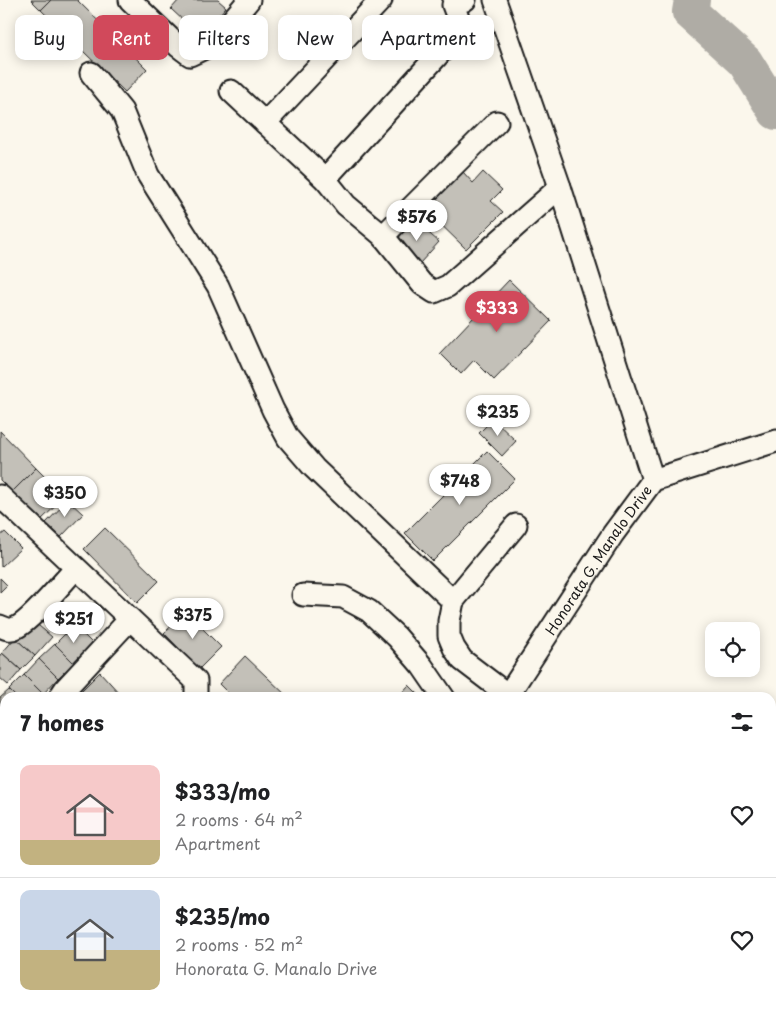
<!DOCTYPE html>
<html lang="en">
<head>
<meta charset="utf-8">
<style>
	body { margin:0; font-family:"Playpen Sans",sans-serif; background:#f2f2f2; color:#202124; height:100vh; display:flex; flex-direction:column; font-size:19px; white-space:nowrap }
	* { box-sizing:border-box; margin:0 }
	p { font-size:16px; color:#757577 }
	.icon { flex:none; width:28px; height:28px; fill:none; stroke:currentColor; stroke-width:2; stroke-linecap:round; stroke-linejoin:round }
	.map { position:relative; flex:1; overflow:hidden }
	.sheet { position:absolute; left:0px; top:692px; width:776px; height:321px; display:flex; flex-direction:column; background:#fff; border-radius:15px 15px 0 0; box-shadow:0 2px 12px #0003 }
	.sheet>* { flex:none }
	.banner { position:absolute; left:15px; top:15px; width:500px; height:45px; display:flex; gap:10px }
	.controls { position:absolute; left:705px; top:622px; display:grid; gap:10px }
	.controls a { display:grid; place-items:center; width:55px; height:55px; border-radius:10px; background:#fff; box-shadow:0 2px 12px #0003; font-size:25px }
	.price { position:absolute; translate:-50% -42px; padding:0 11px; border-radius:18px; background:#fff; color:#222; font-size:16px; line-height:32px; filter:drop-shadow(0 1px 2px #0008) }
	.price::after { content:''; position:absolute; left:50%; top:30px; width:15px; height:11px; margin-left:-8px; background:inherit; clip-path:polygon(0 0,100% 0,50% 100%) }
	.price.on { background:#d1495b; color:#fff }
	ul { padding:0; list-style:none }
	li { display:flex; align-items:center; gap:15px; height:125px; padding:0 20px }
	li+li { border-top:1px solid #e0e0e0 }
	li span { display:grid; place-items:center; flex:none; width:140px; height:100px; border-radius:10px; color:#555 }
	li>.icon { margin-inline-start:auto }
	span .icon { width:60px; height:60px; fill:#fffc; stroke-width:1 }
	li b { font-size:21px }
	h2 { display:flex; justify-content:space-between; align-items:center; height:60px; padding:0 20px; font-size:21px }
	.chip { padding:0 18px; border-radius:10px; background:#fff; box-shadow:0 2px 12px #0003; font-size:18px; line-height:45px }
	.chip.on { background:#d1495b; color:#fff }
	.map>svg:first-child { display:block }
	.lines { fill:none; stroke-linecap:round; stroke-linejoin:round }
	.river { stroke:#afaca5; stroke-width:36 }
	.building { fill:#c3c0b8; stroke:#1c1c1c }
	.minor-casing { stroke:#1c1c1c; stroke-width:25 }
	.minor { stroke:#fbf7ec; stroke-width:21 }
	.labels { text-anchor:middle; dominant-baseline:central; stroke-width:4; stroke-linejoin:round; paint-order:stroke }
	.street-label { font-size:14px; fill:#1c1c1c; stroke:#fbf7ec }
</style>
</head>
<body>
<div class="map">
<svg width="776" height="1013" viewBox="0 0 776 1013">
	<rect width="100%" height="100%" fill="#fbf7ec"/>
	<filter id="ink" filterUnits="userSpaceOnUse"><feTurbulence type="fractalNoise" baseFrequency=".02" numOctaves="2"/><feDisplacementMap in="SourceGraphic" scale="10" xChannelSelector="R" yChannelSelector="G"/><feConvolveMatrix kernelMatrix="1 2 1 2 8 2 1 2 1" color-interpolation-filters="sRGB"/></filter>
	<g filter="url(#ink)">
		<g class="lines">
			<!-- river -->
			<g class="river">
				<path d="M692,0l-2,12 55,50 31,50"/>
				<path d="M771,894l5,-14"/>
				<path d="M642,1009l3,4"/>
				<path d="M541,1013l3,-4"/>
				<path d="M732,1013l2,-4"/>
			</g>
		</g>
		<!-- building -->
		<g class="building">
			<path d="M31,0h20l-10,10z"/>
			<path d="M51,0h26l70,69 -22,23 -84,-82z"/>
			<path d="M179,0h39l8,7 -26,29 -29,-27z"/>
			<path d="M463,172l10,11 10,-11 19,18 -11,11 12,11 -37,37 -40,-39z"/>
			<path d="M414,220l25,22 -19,21 -24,-22z"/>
			<path d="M509,280l42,41 -57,59 -20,-20 -13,14 -21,-21z"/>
			<path d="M493,419l23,22 -14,15 -23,-23z"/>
			<path d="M0,431l36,37 -24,24 -12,-12z"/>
			<path d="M487,451l28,28 -82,82 -28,-28z"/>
			<path d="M36,468l29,29 -25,24 -28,-29z"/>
			<path d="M68,500l15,14 -22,23 -15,-14z"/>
			<path d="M105,528l54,53 -22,22 -53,-54z"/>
			<path d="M5,532l16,16 -20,19 -1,-31z"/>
			<path d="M0,578l7,7 -7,7z"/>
			<path d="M186,612l35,35 -22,22 -35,-36z"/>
			<path d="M32,620l20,17 -17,19 -20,-18z"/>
			<path d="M74,625l19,19 -19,19 -19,-19z"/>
			<path d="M15,638l20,18 -14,14 -19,-17z"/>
			<path d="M55,644l19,19 -16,15 -19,-19z"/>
			<path d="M2,653l19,17 -13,15 -8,-7v-23z"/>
			<path d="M245,656l44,42h-56l-14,-14z"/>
			<path d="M39,659l19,19 -15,16 -19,-19z"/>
			<path d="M100,672l20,22 -3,4h-43z"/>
			<path d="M24,675l19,19 -4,4h-22l-8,-8z"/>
			<path d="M409,685l13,13h-25z"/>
			<path d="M9,690l8,8h-12v17l-5,-5v-12z"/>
			<path d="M0,710l5,5v16l-5,5z"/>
			<path d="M5,823v15l-5,-5v-5z"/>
			<path d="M0,833l5,5v19l-5,5z"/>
			<path d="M5,862v26l-5,-5v-16z"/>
			<path d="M0,952l5,5v3l-5,5z"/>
			<path d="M5,964v33l-5,-5v-23z"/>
			<path d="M17,1009h24l-4,4h-16z"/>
			<path d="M46,1009h22l4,4h-30z"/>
		</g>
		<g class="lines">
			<!-- minor casing -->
			<g class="minor-casing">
				<g id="minor">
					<path d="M130,0l48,46 12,9 21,-10 38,-45"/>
					<path d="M495,0l65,187 93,293"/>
					<path d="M91,73l31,38 26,64 70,111 55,124 15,28 26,30 139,133"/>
					<path d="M231,91l94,88 21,26 37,31 39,48 12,8 14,-6 112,-99"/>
					<path d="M265,123l116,-123"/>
					<path d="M325,179l135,-148 1,-5 -8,-21 12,-5"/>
					<path d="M383,236l114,-114"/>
					<path d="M0,496l196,185v17"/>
					<path d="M303,595l40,2 26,14 28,26 25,29 22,32"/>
					<path d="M0,626c5,2 10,5 15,2 14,-5 48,-46 60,-59"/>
					<path d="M508,695l-46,-35 -8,-12 -5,-12v-15l4,-20 63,-76"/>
					<path d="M62,698l-1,-3 4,-6 65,-70"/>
					<path id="s1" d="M506,698l107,-164 40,-54 123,-39"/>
					<path d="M0,770l5,-6"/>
					<path d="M0,891l5,5"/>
					<path d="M126,1009l5,4"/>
					<path d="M257,1009l3,4"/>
					<path d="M303,1013l3,-4"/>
				</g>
			</g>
			<!-- minor -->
			<use href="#minor" class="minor"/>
		</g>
	</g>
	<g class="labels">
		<!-- street labels -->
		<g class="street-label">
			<text stroke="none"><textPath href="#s1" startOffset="166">Honorata G. Manalo Drive</textPath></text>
		</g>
	</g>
</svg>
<div class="controls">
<a><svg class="icon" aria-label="locate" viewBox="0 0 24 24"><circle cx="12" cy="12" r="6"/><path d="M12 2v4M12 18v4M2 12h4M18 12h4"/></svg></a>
</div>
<b class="price" style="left:417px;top:242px">$576</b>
<b class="price on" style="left:497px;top:333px">$333</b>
<b class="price" style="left:498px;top:437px">$235</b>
<b class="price" style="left:460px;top:506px">$748</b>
<b class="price" style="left:65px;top:518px">$350</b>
<b class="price" style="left:193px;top:640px">$375</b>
<b class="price" style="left:74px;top:644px">$251</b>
<div class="banner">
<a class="chip">Buy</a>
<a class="chip on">Rent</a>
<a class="chip">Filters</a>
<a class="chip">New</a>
<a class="chip">Apartment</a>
</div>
<section class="sheet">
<h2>7 homes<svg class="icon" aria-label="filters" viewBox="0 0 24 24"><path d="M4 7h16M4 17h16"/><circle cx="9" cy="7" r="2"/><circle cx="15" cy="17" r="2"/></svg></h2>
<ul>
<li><span style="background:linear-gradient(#f6c9c9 75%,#c2b280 0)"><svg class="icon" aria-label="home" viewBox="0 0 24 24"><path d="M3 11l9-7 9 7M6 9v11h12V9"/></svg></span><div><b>$333/mo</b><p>2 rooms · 64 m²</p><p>Apartment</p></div><svg class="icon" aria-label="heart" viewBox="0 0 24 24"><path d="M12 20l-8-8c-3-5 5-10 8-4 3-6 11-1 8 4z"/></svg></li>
<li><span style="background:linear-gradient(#c9d6e8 60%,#c2b280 0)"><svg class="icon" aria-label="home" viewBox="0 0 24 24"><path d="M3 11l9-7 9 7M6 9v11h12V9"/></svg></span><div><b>$235/mo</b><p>2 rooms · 52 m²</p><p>Honorata G. Manalo Drive</p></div><svg class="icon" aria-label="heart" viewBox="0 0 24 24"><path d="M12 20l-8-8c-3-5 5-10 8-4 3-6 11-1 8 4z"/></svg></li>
</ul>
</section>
</div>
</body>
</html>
